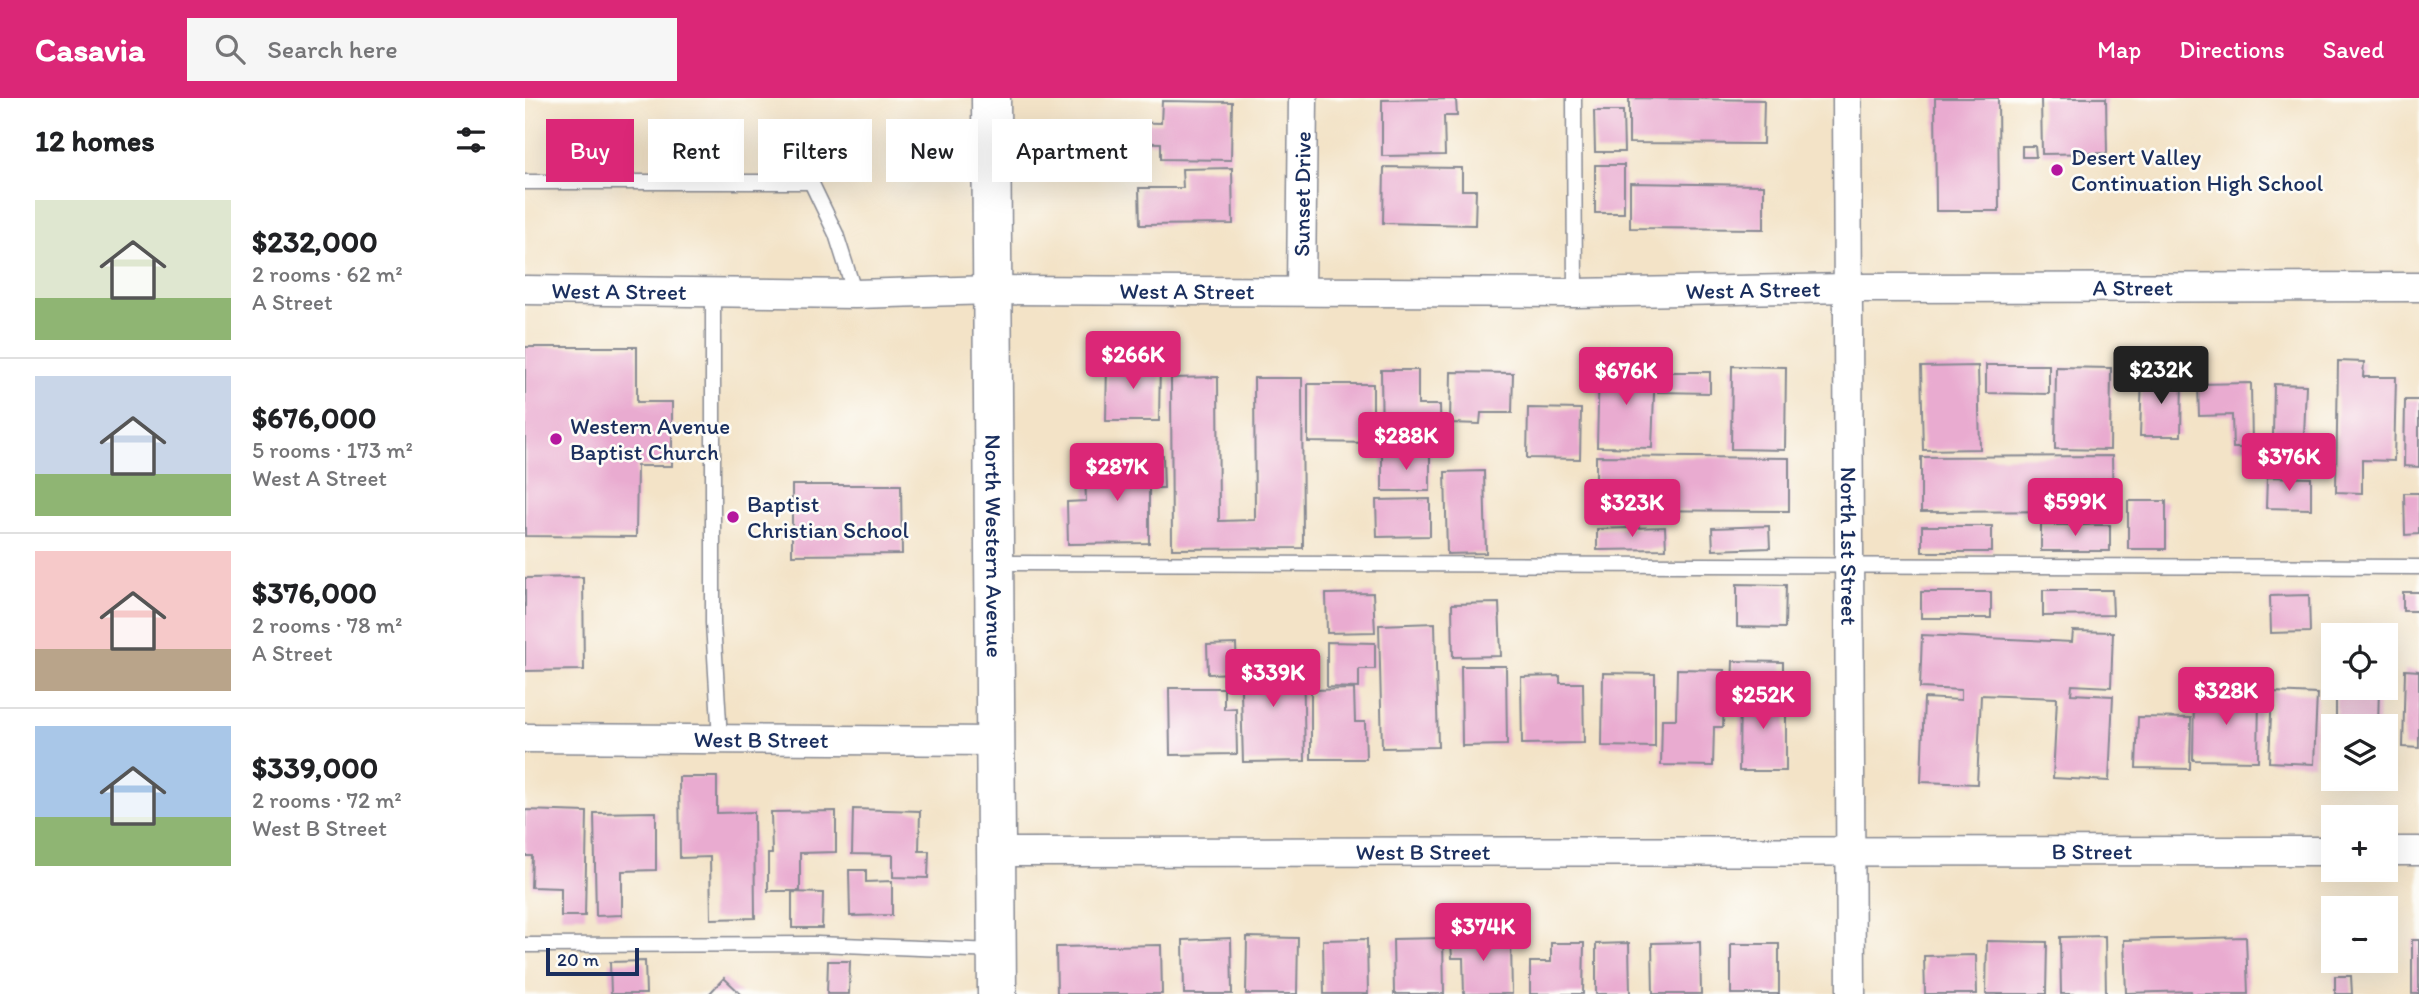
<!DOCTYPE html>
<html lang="en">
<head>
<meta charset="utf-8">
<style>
	body { margin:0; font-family:Itim,sans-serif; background:#f6f6f6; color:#202124; height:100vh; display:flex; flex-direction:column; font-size:26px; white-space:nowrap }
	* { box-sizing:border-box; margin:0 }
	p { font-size:23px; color:#757577 }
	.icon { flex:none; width:38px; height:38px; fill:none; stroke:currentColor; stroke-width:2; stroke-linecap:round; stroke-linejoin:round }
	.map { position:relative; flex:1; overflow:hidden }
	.details { display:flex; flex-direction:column; background:#fff; width:525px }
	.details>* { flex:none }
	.guide { position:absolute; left:21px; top:21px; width:665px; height:63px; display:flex; gap:14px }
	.buttons { position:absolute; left:1796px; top:525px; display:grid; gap:14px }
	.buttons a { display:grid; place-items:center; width:77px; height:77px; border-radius:0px; background:#fff; box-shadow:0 7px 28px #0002; font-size:35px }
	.scale { position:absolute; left:21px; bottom:18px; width:93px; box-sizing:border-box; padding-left:7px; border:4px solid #1b2f5e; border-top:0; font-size:19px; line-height:24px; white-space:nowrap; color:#1b2f5e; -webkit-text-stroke:5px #fdfcf7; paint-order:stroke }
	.price { position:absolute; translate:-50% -60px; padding:0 16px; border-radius:7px; background:#db2777; color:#fff; font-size:23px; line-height:46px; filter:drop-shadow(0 2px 4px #0008) }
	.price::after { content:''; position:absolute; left:50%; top:42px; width:21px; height:16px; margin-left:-10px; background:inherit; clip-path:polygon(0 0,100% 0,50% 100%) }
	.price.active { background:#222; color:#fff }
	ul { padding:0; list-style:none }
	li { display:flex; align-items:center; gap:21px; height:175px; padding:0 35px }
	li+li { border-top:2px solid #e0e0e0 }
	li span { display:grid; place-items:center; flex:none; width:196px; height:140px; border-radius:0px; color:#555 }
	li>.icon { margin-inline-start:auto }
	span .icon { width:84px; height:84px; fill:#fffc; stroke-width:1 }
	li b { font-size:30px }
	h2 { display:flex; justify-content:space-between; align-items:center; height:84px; padding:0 35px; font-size:30px }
	.chip { padding:0 24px; border-radius:0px; background:#fff; box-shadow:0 7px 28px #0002; font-size:24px; line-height:63px }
	.chip.active { background:#db2777; color:#fff }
	header { display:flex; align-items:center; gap:42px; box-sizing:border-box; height:98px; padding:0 35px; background:#db2777; color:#fff }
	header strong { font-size:33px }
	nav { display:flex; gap:38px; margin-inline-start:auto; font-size:24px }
	.search { width:490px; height:63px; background:#f6f6f6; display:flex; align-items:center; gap:18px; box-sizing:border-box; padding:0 24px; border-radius:0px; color:#757577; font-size:26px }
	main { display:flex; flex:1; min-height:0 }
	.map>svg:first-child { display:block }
	.building { fill:#e9abd0 }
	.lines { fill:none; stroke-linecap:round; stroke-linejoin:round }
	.lane-casing { stroke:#878992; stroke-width:17 }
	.street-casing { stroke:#878992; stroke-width:31 }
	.secondary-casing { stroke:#878992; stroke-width:41 }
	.lane { stroke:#fff; stroke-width:14 }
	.street { stroke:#fff; stroke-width:28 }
	.secondary { stroke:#fff; stroke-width:38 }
	.poi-dot { fill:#b5179e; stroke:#fdfcf7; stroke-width:2.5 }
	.labels { text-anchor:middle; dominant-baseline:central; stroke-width:5; stroke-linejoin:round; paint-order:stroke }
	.poi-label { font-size:23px; fill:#1b2f5e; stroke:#fdfcf7; text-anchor:start }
	.street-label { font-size:23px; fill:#1b2f5e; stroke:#fdfcf7 }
</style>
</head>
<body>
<header>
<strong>Casavia</strong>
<div class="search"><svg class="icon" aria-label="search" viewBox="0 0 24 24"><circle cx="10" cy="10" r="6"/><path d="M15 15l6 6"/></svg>Search here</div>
<nav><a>Map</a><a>Directions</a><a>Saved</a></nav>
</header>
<main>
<section class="details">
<h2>12 homes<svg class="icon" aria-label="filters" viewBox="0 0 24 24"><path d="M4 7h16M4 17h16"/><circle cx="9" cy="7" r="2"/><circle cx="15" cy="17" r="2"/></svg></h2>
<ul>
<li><span style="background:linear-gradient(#dfe7d0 70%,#8fb573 0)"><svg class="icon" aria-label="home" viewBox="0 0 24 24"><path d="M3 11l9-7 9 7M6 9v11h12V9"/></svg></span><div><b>$232,000</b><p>2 rooms · 62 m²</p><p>A Street</p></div></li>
<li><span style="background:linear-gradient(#c9d6e8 70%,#8fb573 0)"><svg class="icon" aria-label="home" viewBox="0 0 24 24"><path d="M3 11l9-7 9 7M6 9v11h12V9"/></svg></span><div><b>$676,000</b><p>5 rooms · 173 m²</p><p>West A Street</p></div></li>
<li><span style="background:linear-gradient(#f6c9c9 70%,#b9a48a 0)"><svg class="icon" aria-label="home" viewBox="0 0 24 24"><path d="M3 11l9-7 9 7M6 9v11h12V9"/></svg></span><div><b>$376,000</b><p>2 rooms · 78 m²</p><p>A Street</p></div></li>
<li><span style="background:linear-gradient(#a9c7e8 65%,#8fb573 0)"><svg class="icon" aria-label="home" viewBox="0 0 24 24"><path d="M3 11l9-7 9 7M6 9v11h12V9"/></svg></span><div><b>$339,000</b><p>2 rooms · 72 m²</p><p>West B Street</p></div></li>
</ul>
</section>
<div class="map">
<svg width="1894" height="896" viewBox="0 0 1894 896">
	<rect width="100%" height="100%" fill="#fdfcf7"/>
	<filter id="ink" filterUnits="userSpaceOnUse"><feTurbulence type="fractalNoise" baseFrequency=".0143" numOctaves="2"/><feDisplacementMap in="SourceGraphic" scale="14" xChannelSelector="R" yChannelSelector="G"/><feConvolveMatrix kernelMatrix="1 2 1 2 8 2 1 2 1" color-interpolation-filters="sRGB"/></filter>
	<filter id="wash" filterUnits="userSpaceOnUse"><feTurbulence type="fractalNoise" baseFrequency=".00686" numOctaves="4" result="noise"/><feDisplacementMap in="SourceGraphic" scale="28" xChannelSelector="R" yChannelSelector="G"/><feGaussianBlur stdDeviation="1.57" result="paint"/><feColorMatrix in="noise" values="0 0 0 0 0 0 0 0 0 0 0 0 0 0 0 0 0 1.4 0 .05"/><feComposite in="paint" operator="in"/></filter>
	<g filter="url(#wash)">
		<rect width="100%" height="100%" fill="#f3e3c7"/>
		<g id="blocks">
			<!-- building -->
			<g class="building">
				<path d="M1104,0l135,2 -1,44 -134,-1z"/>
				<path d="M1410,0h63l1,113h-63z"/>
				<path d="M1516,0h65l1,55 -65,1z"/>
				<path d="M931,1l1,17h-13l1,39 -63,1v-56z"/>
				<path d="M637,3l70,1 -1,58 -70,-1v-16l-39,-1v-20l39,1z"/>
				<path d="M1069,13h29l1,41h-29z"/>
				<path d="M1497,48h13l1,11h-14z"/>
				<rect x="1070" y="67" width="29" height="48"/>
				<path d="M859,69l78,1v22h14l-1,35 -92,-2z"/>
				<path d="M707,70l1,56 -93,1 -1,-37h44l-1,-19z"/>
				<path d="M1105,85l134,2v44l-134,-1z"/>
				<path d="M0,249h112v55h35v64h-35l-1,71 -111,-1z"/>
				<path d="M582,263l53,1 -1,59h-53z"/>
				<path d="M1813,263l26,1 -1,15h33l-2,84 -32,-1v33l-26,-1z"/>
				<path d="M1074,267l56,2 -3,81 -55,-1z"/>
				<path d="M1461,267h63v29l-63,-1z"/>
				<path d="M1207,268l54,1 -1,83 -54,-1z"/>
				<path d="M1453,268l2,83 -57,1 -2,-83z"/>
				<path d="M1531,269l55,1 -1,82 -55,-1z"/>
				<path d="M856,272h37v35h22l1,40 -59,1z"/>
				<path d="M926,274l62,1 -1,40h-31l-1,11 -30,-1z"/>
				<path d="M1134,274h51v21l-52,-1z"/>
				<path d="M1617,278h40l-1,60h-41z"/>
				<path d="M693,279l1,144 36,-1 -1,-142h48l1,170 -131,1 -1,-171z"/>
				<path d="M1726,285l1,65h-19l-1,-33 -33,1 -1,-32z"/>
				<path d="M783,286h65v59l-65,-1z"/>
				<path d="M1749,286l32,1 -2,52 -31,-1z"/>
				<path d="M1880,302h14v67l-15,-1z"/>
				<path d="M1003,310l53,1 -1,50 -53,-1z"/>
				<path d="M905,355v38h-48v-37z"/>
				<path d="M638,357l1,33h-15v55l-81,1 -1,-42 19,-1 -1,-27 29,-1v-17z"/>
				<path d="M1071,358l193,2v53l-193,-1z"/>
				<path d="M1587,358l1,55 -192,1v-55z"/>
				<path d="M959,373l2,82 -39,1 -2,-82z"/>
				<path d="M1742,379l44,1v31l-45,-1z"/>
				<path d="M267,387h109l1,69 -110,1z"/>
				<path d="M1879,395h15v41l-14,1z"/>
				<path d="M905,401v37l-53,1 -1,-37z"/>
				<rect x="1603" y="403" width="38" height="48"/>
				<rect x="1516" y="427" width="69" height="26"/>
				<path d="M1244,428l1,22 -57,2 -1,-22z"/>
				<rect x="1397" y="428" width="70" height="26"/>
				<path d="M1140,429l1,22 -69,1v-21z"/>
				<path d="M58,479l1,93 -59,1v-93z"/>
				<path d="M1212,486l49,1 -1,43 -48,-1z"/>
				<path d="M1518,492h69l1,25 -70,1z"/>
				<rect x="1396" y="494" width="70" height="26"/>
				<rect x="1878" y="494" width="16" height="19"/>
				<path d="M848,495l2,39 -48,1 -1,-39z"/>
				<path d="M1784,497l1,37 -39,1 -1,-37z"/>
				<path d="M974,505l2,53 -48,1 -1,-53z"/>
				<path d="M910,525l3,124 -56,1 -3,-123z"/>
				<path d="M1548,533l40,1 -2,55 -39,-2 -1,9 42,2 -4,85 -56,-3 4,-80 -76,-3 -4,89 -56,-2 3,-84 37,2v-10l-41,-2 2,-53 150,7z"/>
				<path d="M802,544l48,1v26h-16v19l-32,-1z"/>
				<path d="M711,546l1,29 -29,1 -1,-29z"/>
				<path d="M778,557l2,106 -62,1 -3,-105z"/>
				<path d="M1208,563l50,1v26h-51z"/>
				<path d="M936,568h45l1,79 -45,1z"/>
				<path d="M1152,571l48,1 -2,57h-9l-1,39 -52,-1 1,-46h14z"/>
				<path d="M1880,572l14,1v77l-16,-1z"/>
				<path d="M1078,575l52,1v73l-53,-1z"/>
				<path d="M1035,578v7h23l1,60 -62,1 -1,-67z"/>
				<path d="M644,590h55v21l12,-1 1,46 -67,1z"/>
				<path d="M1811,590h43l-1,38h-42z"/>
				<path d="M829,591l1,33h10l1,37h-55v-69z"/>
				<path d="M1261,593v80h-47l1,-79z"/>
				<path d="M1747,594l45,2 -3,70 -45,-2z"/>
				<path d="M1669,595l65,1 -1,67 -65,-1z"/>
				<path d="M1613,619l53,1 -1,51 -54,-1z"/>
				<path d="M154,679h38v36l37,-1 1,106 -44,1 -1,-62 -30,1z"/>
				<path d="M328,711l67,2 -1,40h10l-1,27 -35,-1v-22l-41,-1z"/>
				<path d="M0,712l62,2 -2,104h-24v-28l-30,-1 1,-31h-7z"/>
				<path d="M311,713v41l-36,1v38h-32v-37h4l-1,-42z"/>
				<path d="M131,714v58l-34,1v44l-26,1 -2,-103z"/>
				<path d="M324,772h17v12l26,-1v34l-42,1z"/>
				<path d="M267,794l31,1 -1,35h-30z"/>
				<path d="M950,829l1,17 35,-1 1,51h-48l-1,-36h-11l-2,-30z"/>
				<path d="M1580,838l1,58h-45l-1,-57z"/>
				<path d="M722,839l51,1 -1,56h-51z"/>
				<path d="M1721,839l2,57h-56l-1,-3 -65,2 -2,-53z"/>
				<path d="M706,840l1,56h-48l-1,-54z"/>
				<path d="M918,840l1,56h-50l-1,-55z"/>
				<path d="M842,841l1,55h-44l-1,-54z"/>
				<rect x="1887" y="842" width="7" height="54"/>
				<path d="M1462,843l60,1 -1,52h-60z"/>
				<path d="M1175,844l1,52h-48l-1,-51z"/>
				<path d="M1026,845h33l-1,51h-53v-32h21z"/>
				<path d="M1104,845l1,51h-34v-50z"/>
				<rect x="1206" y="846" width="48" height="50"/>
				<path d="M636,847l1,49h-105l-1,-47z"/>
				<path d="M1451,857l1,39h-52l-1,-38z"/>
				<path d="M120,863l1,33h-35l-1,-32z"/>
				<path d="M303,863h22l-1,33h-22z"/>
				<path d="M1810,878h16l1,18h-17z"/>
				<path d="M199,880l17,16h-32z"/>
			</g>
		</g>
	</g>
	<g filter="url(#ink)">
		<use href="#blocks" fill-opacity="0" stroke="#878992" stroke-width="2"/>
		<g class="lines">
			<!-- lane casing -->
			<g class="lane-casing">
				<g id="lane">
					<path d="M1049,0l1,195"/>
					<path d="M0,84h286l25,52 19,60"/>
					<path d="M188,194v331l7,116"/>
					<path d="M471,465l1423,4"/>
					<path d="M0,847l292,-1 179,7"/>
				</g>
			</g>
			<!-- street casing -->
			<g class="street-casing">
				<g id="street">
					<path id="s1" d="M1322,0l4,896"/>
					<path id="s2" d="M0,192l330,4 137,-4 583,3 272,-5 572,-1"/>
					<path id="s3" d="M776,192l2,-192"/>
					<path id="s4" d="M0,640l472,3"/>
					<path d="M1860,753h34"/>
					<path id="s5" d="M471,754l1337,-1"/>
				</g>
			</g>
			<!-- secondary casing -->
			<g class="secondary-casing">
				<g id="secondary">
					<path id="s6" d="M466,0l6,896"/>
				</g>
			</g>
			<!-- lane -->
			<use href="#lane" class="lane"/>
			<!-- street -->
			<use href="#street" class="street"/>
			<!-- secondary -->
			<use href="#secondary" class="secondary"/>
		</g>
	</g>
	<!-- markers -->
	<g class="poi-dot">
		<circle cx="1532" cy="72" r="7"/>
		<circle cx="31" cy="341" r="7"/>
		<circle cx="208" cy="419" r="7"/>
	</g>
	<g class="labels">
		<!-- poi labels -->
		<g class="poi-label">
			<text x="1546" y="59">Desert Valley<tspan x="1546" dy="26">Continuation High School</tspan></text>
			<text x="45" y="328">Western Avenue<tspan x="45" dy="26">Baptist Church</tspan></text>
			<text x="222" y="406">Baptist<tspan x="222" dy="26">Christian School</tspan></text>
		</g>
		<!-- street labels -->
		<g class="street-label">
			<text stroke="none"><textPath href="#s3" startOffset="96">Sunset Drive</textPath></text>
			<text stroke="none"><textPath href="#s2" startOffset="1608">A Street</textPath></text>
			<text stroke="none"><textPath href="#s2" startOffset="662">West A Street</textPath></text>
			<text stroke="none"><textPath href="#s2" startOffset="1228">West A Street</textPath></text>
			<text stroke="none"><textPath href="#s2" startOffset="94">West A Street</textPath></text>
			<text stroke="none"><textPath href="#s6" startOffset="448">North Western Avenue</textPath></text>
			<text stroke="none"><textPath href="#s1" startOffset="448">North 1st Street</textPath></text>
			<text stroke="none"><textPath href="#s4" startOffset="236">West B Street</textPath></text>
			<text stroke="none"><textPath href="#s5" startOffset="1096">B Street</textPath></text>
			<text stroke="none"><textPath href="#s5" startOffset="427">West B Street</textPath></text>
		</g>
	</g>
</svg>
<div class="buttons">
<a><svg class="icon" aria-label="locate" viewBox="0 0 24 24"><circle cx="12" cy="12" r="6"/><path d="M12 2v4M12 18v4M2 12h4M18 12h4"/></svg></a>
<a><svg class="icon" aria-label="layers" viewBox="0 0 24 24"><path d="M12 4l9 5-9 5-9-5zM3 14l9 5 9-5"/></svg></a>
<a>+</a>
<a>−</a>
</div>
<div class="scale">20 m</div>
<b class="price" style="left:608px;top:293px">$266K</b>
<b class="price active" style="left:1636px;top:308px">$232K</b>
<b class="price" style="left:1101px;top:309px">$676K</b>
<b class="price" style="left:881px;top:374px">$288K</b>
<b class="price" style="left:1764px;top:395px">$376K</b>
<b class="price" style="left:592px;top:405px">$287K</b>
<b class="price" style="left:1550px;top:440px">$599K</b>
<b class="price" style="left:1107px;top:441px">$323K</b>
<b class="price" style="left:748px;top:611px">$339K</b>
<b class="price" style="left:1701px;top:629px">$328K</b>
<b class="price" style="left:1238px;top:633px">$252K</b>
<b class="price" style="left:958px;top:865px">$374K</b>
<div class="guide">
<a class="chip active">Buy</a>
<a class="chip">Rent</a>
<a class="chip">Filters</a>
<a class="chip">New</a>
<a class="chip">Apartment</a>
</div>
</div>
</main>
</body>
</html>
